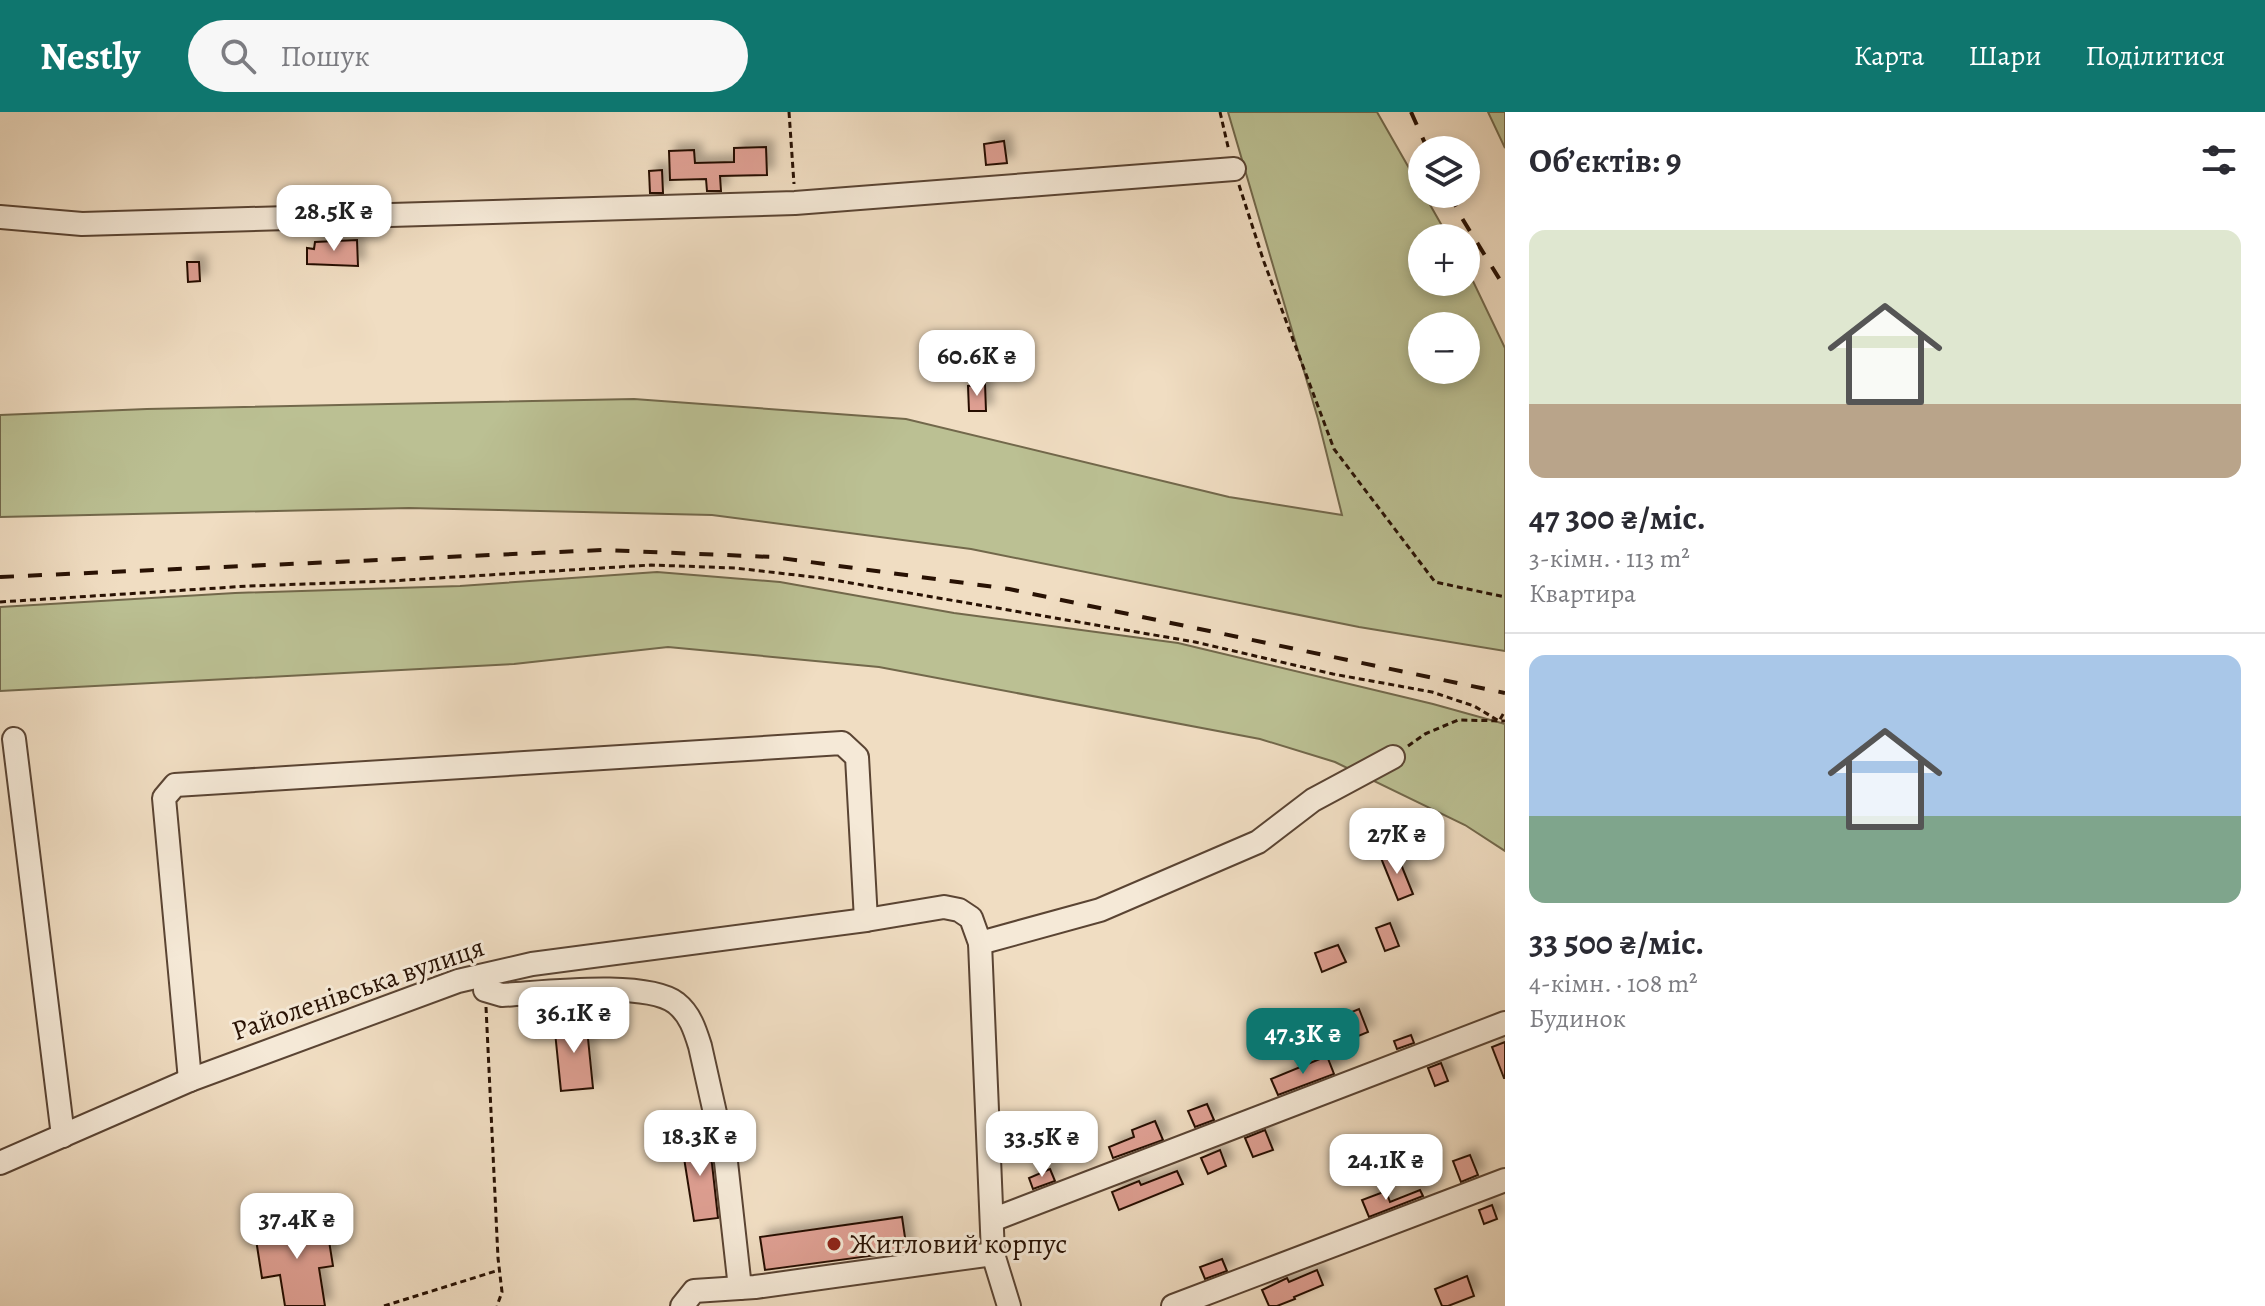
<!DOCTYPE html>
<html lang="uk">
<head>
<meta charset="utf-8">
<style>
	body { margin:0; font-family:Alegreya,serif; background:#f7f7f7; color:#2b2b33; height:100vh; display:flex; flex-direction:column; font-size:30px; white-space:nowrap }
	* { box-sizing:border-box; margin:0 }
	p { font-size:26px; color:#7c7c81 }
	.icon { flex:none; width:44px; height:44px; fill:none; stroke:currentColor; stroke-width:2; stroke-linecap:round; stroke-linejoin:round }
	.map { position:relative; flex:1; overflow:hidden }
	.panel { display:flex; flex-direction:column; background:#fff; width:760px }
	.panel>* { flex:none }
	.buttons { position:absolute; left:1408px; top:24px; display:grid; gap:16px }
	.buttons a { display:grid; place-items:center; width:72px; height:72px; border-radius:50%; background:#fff; box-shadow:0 4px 12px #0003; font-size:40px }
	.price { position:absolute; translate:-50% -68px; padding:0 18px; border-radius:16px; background:#fff; color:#222; font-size:26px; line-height:52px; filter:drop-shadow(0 2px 4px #0008) }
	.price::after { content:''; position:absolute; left:50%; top:48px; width:24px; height:18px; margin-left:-12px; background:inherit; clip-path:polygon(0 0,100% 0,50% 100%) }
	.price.selected { background:#0f766e; color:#fff }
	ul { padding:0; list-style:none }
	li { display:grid; align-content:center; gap:16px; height:424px; padding:0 24px }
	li+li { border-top:2px solid #e1e1e2 }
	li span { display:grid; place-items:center; height:248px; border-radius:16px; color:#555 }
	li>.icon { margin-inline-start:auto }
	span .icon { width:144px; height:144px; fill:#fffc; stroke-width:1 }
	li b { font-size:34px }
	h2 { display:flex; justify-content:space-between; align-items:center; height:96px; padding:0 24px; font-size:34px }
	header { display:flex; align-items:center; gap:48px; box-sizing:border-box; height:112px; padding:0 40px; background:#0f766e; color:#fff }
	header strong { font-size:38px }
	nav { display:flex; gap:44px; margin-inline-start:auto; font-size:28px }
	.search { width:560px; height:72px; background:#f7f7f7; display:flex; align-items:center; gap:20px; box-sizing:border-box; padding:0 28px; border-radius:44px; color:#7c7c81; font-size:30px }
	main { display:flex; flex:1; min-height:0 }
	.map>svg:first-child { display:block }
	.green { fill:#bbc093; stroke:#72684b; stroke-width:2; fill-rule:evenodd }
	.building { fill:#de9f92; stroke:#281103; stroke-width:2; filter:url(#shadow) }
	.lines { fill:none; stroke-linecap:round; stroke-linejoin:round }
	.minor-casing { stroke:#5a4433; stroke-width:26 }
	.path { stroke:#281103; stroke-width:3; stroke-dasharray:6 4; stroke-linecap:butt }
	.minor { stroke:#f5e9d7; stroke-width:22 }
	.rail { stroke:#281103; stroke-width:4; stroke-dasharray:14 14; stroke-linecap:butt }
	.poi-dot { fill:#8f2418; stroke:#f5e9d7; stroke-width:3 }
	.labels { text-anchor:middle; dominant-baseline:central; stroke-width:6; stroke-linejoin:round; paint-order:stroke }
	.street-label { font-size:28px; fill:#281103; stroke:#f5e9d7 }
	.poi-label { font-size:28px; fill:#281103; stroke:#f5e9d7; text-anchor:start }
</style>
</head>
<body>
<header>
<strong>Nestly</strong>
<div class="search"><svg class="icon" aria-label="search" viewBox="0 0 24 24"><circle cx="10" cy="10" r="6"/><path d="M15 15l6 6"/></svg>Пошук</div>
<nav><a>Карта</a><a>Шари</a><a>Поділитися</a></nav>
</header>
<main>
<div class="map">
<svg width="1505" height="1194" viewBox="0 0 1505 1194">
	<defs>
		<filter id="shadow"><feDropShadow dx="7" dy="-7" stdDeviation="4" flood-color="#0004"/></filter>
	</defs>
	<rect width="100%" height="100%" fill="#f0ddc2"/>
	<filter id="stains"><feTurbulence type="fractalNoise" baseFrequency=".0025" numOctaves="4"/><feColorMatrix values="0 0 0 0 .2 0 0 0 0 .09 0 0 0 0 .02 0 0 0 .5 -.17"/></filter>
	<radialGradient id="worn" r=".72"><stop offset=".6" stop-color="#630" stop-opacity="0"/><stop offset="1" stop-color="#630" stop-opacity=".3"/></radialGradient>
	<!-- green -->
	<g class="green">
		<path d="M1228,0h149l72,126h-27v44h44v-14l5,9 34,71v303l-146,-24 -388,-78 -259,-34 -303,-7 -409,9v-102l147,-6 487,-10 272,20 323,78 113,18 -24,-96zM1422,214h44v44h-44z"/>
		<path d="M1488,0h17v36z"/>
		<path d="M657,460l123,10 174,31 224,30 255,61 72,20v127l-40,-26 -130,-63 -75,-23 -381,-72 -211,-20 -154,17 -514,27v-84l235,-14 225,-7z"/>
	</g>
	<!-- building -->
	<g class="building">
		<path d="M1004,29l3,22 -21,2 -2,-21z"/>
		<path d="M766,35l1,28 -47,1 1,15h-14l-1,-12 -36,1 -1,-29 25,-1 1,13 39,-1v-14z"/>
		<path d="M662,58l1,23h-13l-1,-22z"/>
		<path d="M357,128l1,26 -51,-2v-16l7,1 1,-7z"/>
		<path d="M187,150h12l1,19 -12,1z"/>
		<path d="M985,272l1,27h-17l-1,-25z"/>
		<path d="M1396,740l17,42 -15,6 -17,-42z"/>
		<path d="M1390,811l9,23 -14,5 -9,-23z"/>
		<path d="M1338,833l8,17 -24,10 -7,-19z"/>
		<path d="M1359,897l9,23 -34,14 -9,-23z"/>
		<path d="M586,907l7,69 -32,3 -7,-69z"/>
		<path d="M1411,923l3,8 -17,6 -3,-8z"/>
		<path d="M1505,930v36h-1l-12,-31z"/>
		<path d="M1327,944l7,18 -56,21 -7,-16z"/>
		<path d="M1441,951l7,18 -13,5 -7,-18z"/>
		<path d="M1207,992l7,16 -19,7 -7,-16z"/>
		<path d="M1155,1009l8,19 -50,18 -4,-11 25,-10 -2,-7z"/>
		<path d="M1265,1018l8,20 -20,7 -8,-19z"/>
		<path d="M706,1024l6,28 6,54 -24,3 -13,-82z"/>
		<path d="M1220,1038l6,16 -18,8 -7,-16z"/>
		<path d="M1470,1043l8,20 -17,7 -8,-21z"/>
		<path d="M1050,1057l5,12 -22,8 -4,-11z"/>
		<path d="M1177,1059l6,13 -64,26 -7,-18 27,-11 2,4z"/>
		<path d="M1420,1078l3,6 -54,21 -7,-17 24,-9 4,11z"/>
		<path d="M1492,1093l5,14 -13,5 -5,-14z"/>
		<path d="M902,1105l5,34 -142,19 -5,-33z"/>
		<path d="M326,1110l7,44 -14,2 6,38h-40l-5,-31 -18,3 -7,-45z"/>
		<path d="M1222,1147l5,12 -22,8 -5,-12z"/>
		<path d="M1317,1158l6,15 -29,12 1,2 -18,7h-8l-7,-16 25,-12 2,4z"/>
		<path d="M1467,1164l7,20 -26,10h-6l-7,-17z"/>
	</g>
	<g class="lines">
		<!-- minor casing -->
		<g class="minor-casing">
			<g id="minor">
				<path d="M0,105l82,7 713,-21 439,-34"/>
				<path d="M14,627l49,397"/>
				<path d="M980,831l120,-33 158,-68 55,-42 80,-43"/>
				<path d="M485,878l17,5c40,-2 143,-15 174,8 14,11 19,27 24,43l26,116 14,126"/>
				<path d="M190,968l-26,-282 11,-13 667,-42 15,14 9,163"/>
				<path d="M0,1051l190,-83 268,-99 74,-17 334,-44 78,-13 15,3 12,8 9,25 13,311 16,52"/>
				<path d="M992,1108l513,-197"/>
				<path d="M682,1194l12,-15 61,-4 238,-33"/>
				<path d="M1173,1194l332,-126"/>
			</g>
		</g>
		<!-- path -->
		<g class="path">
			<path d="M789,0l5,72"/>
			<path d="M1220,0l9,39"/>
			<path d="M1239,73l25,77 70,187 101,133 70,15"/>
			<path d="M0,490l249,-16 141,-5 261,-16 84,3 87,10 373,64 138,32 99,18 42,14 25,15 6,-10"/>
			<path d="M1408,634l17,-12 33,-14 47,1"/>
			<path d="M486,895l12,251 4,34 -5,14"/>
			<path d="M384,1194l115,-36"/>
		</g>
		<!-- minor -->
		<use href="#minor" class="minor"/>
		<!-- rail -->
		<g class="rail">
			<path d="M1411,0l17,38"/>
			<path d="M1450,82l10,21 45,73"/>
			<path d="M0,465l603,-27 170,7 236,32 496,104"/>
		</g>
	</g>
	<!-- markers -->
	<circle class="poi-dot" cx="834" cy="1132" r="8"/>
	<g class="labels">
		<!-- street labels -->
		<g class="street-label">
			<text transform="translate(358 877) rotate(-19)">Райоленівська вулиця</text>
		</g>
		<!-- poi labels -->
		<g class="poi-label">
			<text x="850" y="1132">Житловий корпус</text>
		</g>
	</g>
	<rect width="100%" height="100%" filter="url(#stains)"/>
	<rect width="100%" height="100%" fill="url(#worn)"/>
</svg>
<div class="buttons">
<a><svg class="icon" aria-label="layers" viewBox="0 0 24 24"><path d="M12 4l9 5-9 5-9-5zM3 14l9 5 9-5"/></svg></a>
<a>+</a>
<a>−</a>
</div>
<b class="price" style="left:334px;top:141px">28.5K ₴</b>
<b class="price" style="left:977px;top:286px">60.6K ₴</b>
<b class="price" style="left:1397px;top:764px">27K ₴</b>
<b class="price" style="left:574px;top:943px">36.1K ₴</b>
<b class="price selected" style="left:1303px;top:964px">47.3K ₴</b>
<b class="price" style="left:700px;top:1066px">18.3K ₴</b>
<b class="price" style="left:1042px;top:1067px">33.5K ₴</b>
<b class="price" style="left:1386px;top:1090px">24.1K ₴</b>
<b class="price" style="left:297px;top:1149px">37.4K ₴</b>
</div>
<section class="panel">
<h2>Об’єктів: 9<svg class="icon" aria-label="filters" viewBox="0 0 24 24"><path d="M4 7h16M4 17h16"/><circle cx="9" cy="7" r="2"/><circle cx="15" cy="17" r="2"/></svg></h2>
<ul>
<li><span style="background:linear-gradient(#dfe7d0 70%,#b9a48a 0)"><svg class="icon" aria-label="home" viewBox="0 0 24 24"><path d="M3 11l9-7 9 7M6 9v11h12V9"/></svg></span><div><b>47 300 ₴/міс.</b><p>3-кімн. · 113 m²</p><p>Квартира</p></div></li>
<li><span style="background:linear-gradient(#a9c7e8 65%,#7fa58c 0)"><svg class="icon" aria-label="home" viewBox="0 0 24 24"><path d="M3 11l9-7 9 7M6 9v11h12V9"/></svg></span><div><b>33 500 ₴/міс.</b><p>4-кімн. · 108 m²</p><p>Будинок</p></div></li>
</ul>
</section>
</main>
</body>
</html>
